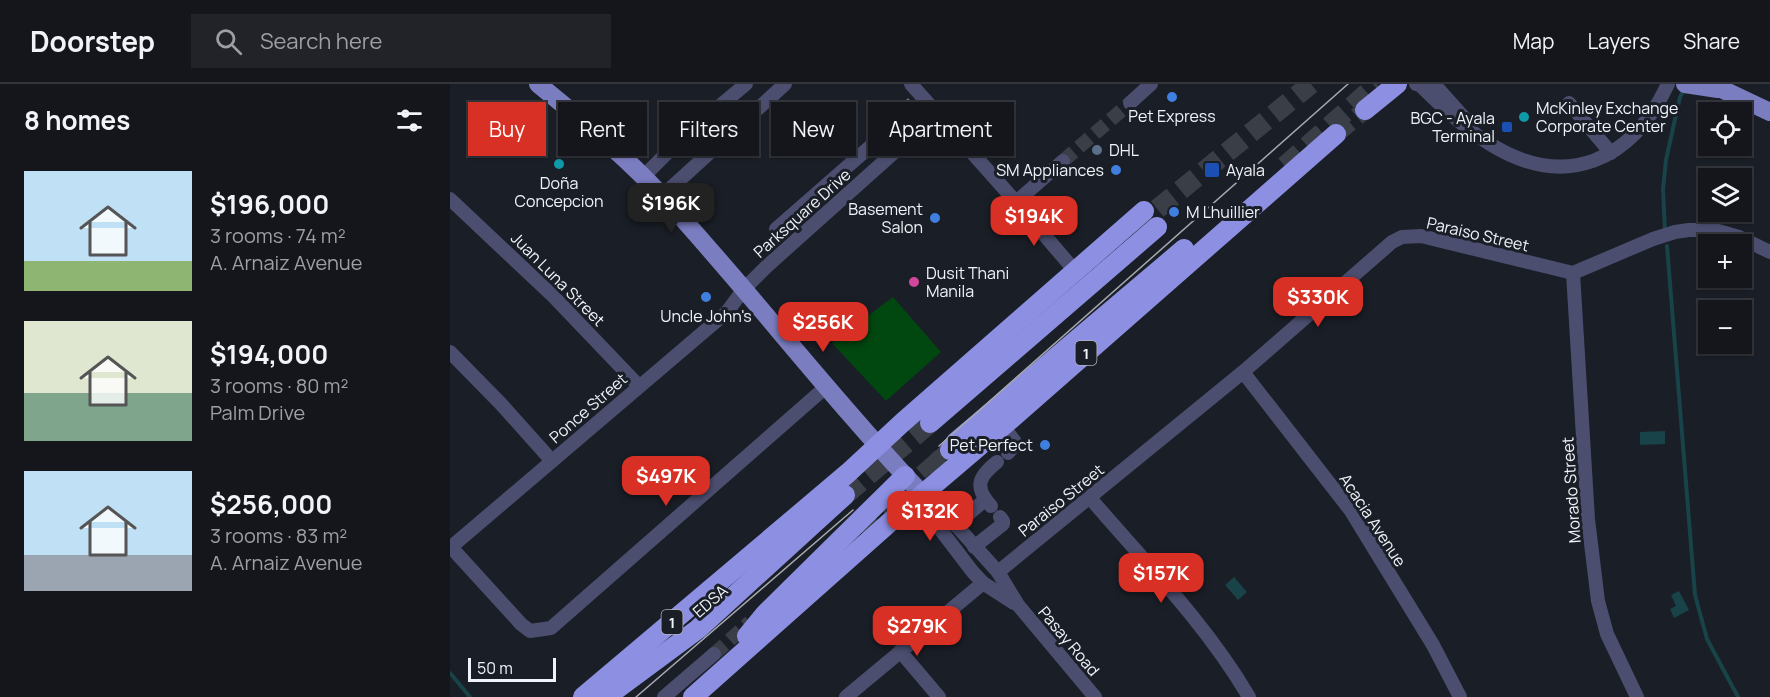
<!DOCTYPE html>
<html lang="en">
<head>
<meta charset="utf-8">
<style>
	body { margin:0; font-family:Manrope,sans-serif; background:#212329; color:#f1f3f6; height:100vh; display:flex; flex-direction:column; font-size:22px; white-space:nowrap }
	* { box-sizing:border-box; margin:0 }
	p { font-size:20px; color:#9d9fa3 }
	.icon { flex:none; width:33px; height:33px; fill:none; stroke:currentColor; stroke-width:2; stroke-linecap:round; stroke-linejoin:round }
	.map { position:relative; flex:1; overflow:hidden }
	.drawer { display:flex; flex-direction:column; background:#14161c; width:450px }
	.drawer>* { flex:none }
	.hud { position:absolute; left:18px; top:18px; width:570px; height:54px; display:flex; gap:12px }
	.controls { position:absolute; left:1248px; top:18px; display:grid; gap:12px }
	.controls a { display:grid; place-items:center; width:54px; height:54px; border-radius:0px; background:#14161c; box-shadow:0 2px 4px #0004,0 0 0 2px #33353b; font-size:30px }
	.scale { position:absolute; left:18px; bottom:15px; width:88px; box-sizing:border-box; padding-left:6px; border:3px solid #f0f3f9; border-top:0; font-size:16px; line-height:21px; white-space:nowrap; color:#f0f3f9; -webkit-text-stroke:4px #1a1e26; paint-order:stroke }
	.price { position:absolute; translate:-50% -51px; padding:0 14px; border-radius:12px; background:#d93025; color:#fff; font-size:20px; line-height:39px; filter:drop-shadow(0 2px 3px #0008) }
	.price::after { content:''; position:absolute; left:50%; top:36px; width:18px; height:14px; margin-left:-9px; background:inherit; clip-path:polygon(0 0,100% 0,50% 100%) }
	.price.selected { background:#222; color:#fff }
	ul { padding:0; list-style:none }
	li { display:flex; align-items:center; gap:18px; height:150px; padding:0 24px }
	li span { display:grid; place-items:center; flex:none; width:168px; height:120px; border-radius:0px; color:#555 }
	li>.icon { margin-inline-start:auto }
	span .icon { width:72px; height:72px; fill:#fffc; stroke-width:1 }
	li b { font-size:26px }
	h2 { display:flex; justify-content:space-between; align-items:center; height:72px; padding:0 24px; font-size:26px }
	.pill { padding:0 21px; border-radius:0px; background:#14161c; box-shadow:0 2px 4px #0004,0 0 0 2px #33353b; font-size:21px; line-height:54px }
	.pill.selected { background:#d93025; color:#fff }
	header { display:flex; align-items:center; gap:36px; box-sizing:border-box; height:84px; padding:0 30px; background:#14161c; border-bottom:2px solid #33353b }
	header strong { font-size:28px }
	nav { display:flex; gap:33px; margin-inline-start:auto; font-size:21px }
	.search { width:420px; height:54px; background:#212329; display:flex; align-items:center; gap:15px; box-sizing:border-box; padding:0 21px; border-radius:0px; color:#9d9fa3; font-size:22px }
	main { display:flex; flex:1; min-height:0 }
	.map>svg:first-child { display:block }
	.green { fill:#004710 }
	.water { fill:#184348 }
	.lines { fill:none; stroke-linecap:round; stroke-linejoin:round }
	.stream { stroke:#184348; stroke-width:4 }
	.minor-tunnel { stroke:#3a3e46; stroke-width:14; stroke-dasharray:14 7; stroke-linecap:butt }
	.major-tunnel { stroke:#3a3e46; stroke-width:18; stroke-dasharray:18 9; stroke-linecap:butt }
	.highway-tunnel { stroke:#3a3e46; stroke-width:20; stroke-dasharray:20 10; stroke-linecap:butt }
	.path { stroke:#71747b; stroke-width:2; stroke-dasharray:6 3; stroke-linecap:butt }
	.minor { stroke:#4c4e6f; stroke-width:14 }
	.major { stroke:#7b7dc1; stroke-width:18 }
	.highway { stroke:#8d90e2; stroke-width:20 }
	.tram { stroke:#a5a9af; stroke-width:1.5 }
	.shop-dot { fill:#3f7fe0; stroke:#1a1e26; stroke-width:2 }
	.culture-dot { fill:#0f9aa8; stroke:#1a1e26; stroke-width:2 }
	.transit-dot { fill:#1a4fb4; stroke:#1a1e26; stroke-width:2 }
	.service-dot { fill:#5c6f8a; stroke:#1a1e26; stroke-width:2 }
	.hotel-dot { fill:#d1479c; stroke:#1a1e26; stroke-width:2 }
	.labels { text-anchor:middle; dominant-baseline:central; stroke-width:6; stroke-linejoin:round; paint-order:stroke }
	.shield { fill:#1a1e26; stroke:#b0b3ba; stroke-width:1.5 }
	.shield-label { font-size:15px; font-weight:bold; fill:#f0f3f9 }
	.poi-label { font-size:16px; fill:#f0f3f9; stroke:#1a1e26; text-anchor:start }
	.street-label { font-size:16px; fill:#f0f3f9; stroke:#1a1e26 }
</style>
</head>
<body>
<header>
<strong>Doorstep</strong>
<div class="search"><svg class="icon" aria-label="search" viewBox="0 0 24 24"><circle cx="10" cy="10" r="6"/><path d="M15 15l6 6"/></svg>Search here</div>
<nav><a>Map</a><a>Layers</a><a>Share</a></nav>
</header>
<main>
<section class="drawer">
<h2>8 homes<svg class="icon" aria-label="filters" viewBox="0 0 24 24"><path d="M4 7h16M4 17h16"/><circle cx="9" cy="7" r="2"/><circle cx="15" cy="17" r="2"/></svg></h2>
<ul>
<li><span style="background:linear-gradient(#bfe0f5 75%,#8fb573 0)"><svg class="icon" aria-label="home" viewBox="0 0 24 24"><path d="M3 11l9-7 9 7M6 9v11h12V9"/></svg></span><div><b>$196,000</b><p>3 rooms · 74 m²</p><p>A. Arnaiz Avenue</p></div></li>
<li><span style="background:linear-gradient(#dfe7d0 60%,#7fa58c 0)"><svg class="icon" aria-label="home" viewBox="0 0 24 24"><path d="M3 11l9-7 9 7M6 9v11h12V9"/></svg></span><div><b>$194,000</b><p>3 rooms · 80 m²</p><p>Palm Drive</p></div></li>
<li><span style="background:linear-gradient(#bfe0f5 70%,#9aa5b1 0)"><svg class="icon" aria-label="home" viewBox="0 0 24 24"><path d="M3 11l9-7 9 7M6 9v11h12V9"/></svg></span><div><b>$256,000</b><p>3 rooms · 83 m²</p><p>A. Arnaiz Avenue</p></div></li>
</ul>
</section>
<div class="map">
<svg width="1320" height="613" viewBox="0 0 1320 613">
	<rect width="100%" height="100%" fill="#1a1e26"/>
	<!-- green -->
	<path class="green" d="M443,213l48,55 -55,49 -54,-58z"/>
	<!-- water -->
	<g class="water">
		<path d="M1215,347v13l-25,1v-13z"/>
		<path d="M784,493l13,15 -9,8 -13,-15z"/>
		<path d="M1229,507l10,19 -15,8 -4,-9 6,-3 -5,-11z"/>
	</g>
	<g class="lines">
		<!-- stream -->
		<g class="stream">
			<path d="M1215,147l-2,-42 3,-29 14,-63 4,-7"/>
			<path d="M1217,162l28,349 12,44 31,58"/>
			<path d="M0,589l20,24"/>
		</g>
		<!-- minor-tunnel -->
		<g class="minor-tunnel">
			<path d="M613,77l67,-58"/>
			<path d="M455,403l51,-45"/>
			<path d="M264,570l36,-32"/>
		</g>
		<!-- major-tunnel -->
		<path class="major-tunnel" d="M886,50l29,-24"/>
		<!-- highway-tunnel -->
		<g class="highway-tunnel">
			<path d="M835,82l92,-82"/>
			<path d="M684,144l177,-144"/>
			<path d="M395,411l85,-72"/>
			<path d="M413,450l87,-84"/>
		</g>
		<!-- path -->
		<path class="path" d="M439,28l20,-13"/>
		<!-- minor -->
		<g class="minor">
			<path d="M461,0l105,118 60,70"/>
			<path d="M966,0l4,1c21,21 44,43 70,59 76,47 142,17 178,-60"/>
			<path d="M984,0l32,36"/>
			<path d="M680,19l21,-19"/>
			<path d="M1119,19l42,50"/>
			<path d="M193,93l41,-41 62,-52"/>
			<path d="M212,112l123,-112"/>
			<path d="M0,115l103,97 86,90"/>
			<path d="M566,118l47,-41"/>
			<path d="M326,145l112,-98"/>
			<path d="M1123,189l15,246 10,82 9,33 30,63"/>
			<path d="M0,268l51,52 51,57"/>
			<path d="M793,288l108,139 82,134 27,52"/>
			<path d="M553,342l12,16v3l-7,8"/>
			<path d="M473,411l14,9 61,68 20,33 77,92"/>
			<path d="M473,411l4,17 45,59 11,12 31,20"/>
			<path d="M640,414c55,64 116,126 159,199"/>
			<path d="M541,422c-17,-19 -13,-29 6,-44"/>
			<path d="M505,441l30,-25"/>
			<path d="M0,462l71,78 9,7 21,-3 276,-242"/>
			<path d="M524,463l29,-23v-3l-3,-4"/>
			<path d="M0,464l277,-236 17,-23 22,-22 171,-153"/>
			<path d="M548,488l245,-200 149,-130 10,-5 19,-1 152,37 80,-34 22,-7 14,-2h26l24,7 31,15"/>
			<path d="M450,567l39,46"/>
			<path d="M214,613l50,-43"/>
			<path d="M396,613l137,-114"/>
		</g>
		<!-- major -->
		<g class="major">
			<path d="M88,0c43,35 87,72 125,113 89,97 169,202 260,298"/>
			<path d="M1235,0l33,5"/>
			<path d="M1261,0l59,28"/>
		</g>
		<!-- highway -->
		<g class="highway">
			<path d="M915,26l32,-26"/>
			<path d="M480,339l227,-196"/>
			<path d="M500,366l6,-8 228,-193"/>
			<path d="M297,552l18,-22 140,-138"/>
			<path d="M133,613l265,-224 55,-51 241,-211"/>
			<path d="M156,613l92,-68 147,-134"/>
			<path d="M243,613l197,-175 113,-96 333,-292"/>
		</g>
		<!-- tram -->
		<g class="tram">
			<path d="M489,362l409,-362"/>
			<path d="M186,613l217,-187"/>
		</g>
	</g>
	<!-- markers -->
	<g class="shop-dot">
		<circle cx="722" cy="13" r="6"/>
		<circle cx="666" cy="86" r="6"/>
		<circle cx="724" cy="128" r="6"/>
		<circle cx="485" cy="134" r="6"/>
		<circle cx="256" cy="213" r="6"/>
		<circle cx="595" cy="361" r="6"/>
	</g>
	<g class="culture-dot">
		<circle cx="1074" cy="33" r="6"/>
		<circle cx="109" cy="80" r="6"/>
	</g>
	<g class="transit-dot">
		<rect x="1051" y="37" width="12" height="12" rx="3"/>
		<rect x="754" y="78" width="16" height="16" rx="3"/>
	</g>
	<circle class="service-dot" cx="647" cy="66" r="6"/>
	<circle class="hotel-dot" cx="464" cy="198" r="6"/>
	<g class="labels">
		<!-- shield labels -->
		<g class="shield">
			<rect x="625.5" y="257" width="21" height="24" rx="4.5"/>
			<rect x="211.5" y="526" width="21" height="24" rx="4.5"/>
		</g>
		<g class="shield-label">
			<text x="636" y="269">1</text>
			<text x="222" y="538">1</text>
		</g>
		<!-- poi labels -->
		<g class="poi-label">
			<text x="1086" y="24">McKinley Exchange<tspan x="1086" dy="18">Corporate Center</tspan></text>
			<text x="722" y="32" text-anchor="middle">Pet Express</text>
			<text x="1045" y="34" text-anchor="end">BGC - Ayala<tspan x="1045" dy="18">Terminal</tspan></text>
			<text x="659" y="66">DHL</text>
			<text x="654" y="86" text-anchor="end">SM Appliances</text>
			<text x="776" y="86">Ayala</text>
			<text x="109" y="99" text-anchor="middle">Doña<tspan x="109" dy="18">Concepcion</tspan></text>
			<text x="473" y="125" text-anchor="end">Basement<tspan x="473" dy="18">Salon</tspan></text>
			<text x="736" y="128">M Lhuillier</text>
			<text x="476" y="189">Dusit Thani<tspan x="476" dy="18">Manila</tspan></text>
			<text x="256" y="232" text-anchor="middle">Uncle John's</text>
			<text x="583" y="361" text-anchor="end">Pet Perfect</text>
		</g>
		<!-- street labels -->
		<g class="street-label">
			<text transform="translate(352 129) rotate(-42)">Parksquare Drive</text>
			<text transform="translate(1028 150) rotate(13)">Paraiso Street</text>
			<text transform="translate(108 195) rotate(45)">Juan Luna Street</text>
			<text transform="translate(138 324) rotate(-41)">Ponce Street</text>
			<text transform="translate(1121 406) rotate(-94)">Morado Street</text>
			<text transform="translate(611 416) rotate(-39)">Paraiso Street</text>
			<text transform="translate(923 436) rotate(57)">Acacia Avenue</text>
			<text transform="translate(260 517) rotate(-41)">EDSA</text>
			<text transform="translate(619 557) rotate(50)">Pasay Road</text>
		</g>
	</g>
</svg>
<div class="controls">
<a><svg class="icon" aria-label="locate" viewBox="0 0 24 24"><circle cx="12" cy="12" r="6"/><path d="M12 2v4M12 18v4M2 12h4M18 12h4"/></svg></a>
<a><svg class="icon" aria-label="layers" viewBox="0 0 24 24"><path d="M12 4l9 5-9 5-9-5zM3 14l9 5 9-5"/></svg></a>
<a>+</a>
<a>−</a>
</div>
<div class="scale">50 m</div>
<b class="price selected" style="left:221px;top:150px">$196K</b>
<b class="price" style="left:584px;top:163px">$194K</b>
<b class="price" style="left:868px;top:244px">$330K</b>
<b class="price" style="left:373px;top:269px">$256K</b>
<b class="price" style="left:216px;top:423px">$497K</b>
<b class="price" style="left:480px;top:458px">$132K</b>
<b class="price" style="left:711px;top:520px">$157K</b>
<b class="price" style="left:467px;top:573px">$279K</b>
<div class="hud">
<a class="pill selected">Buy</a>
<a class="pill">Rent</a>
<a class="pill">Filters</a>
<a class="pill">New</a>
<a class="pill">Apartment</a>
</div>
</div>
</main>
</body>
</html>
